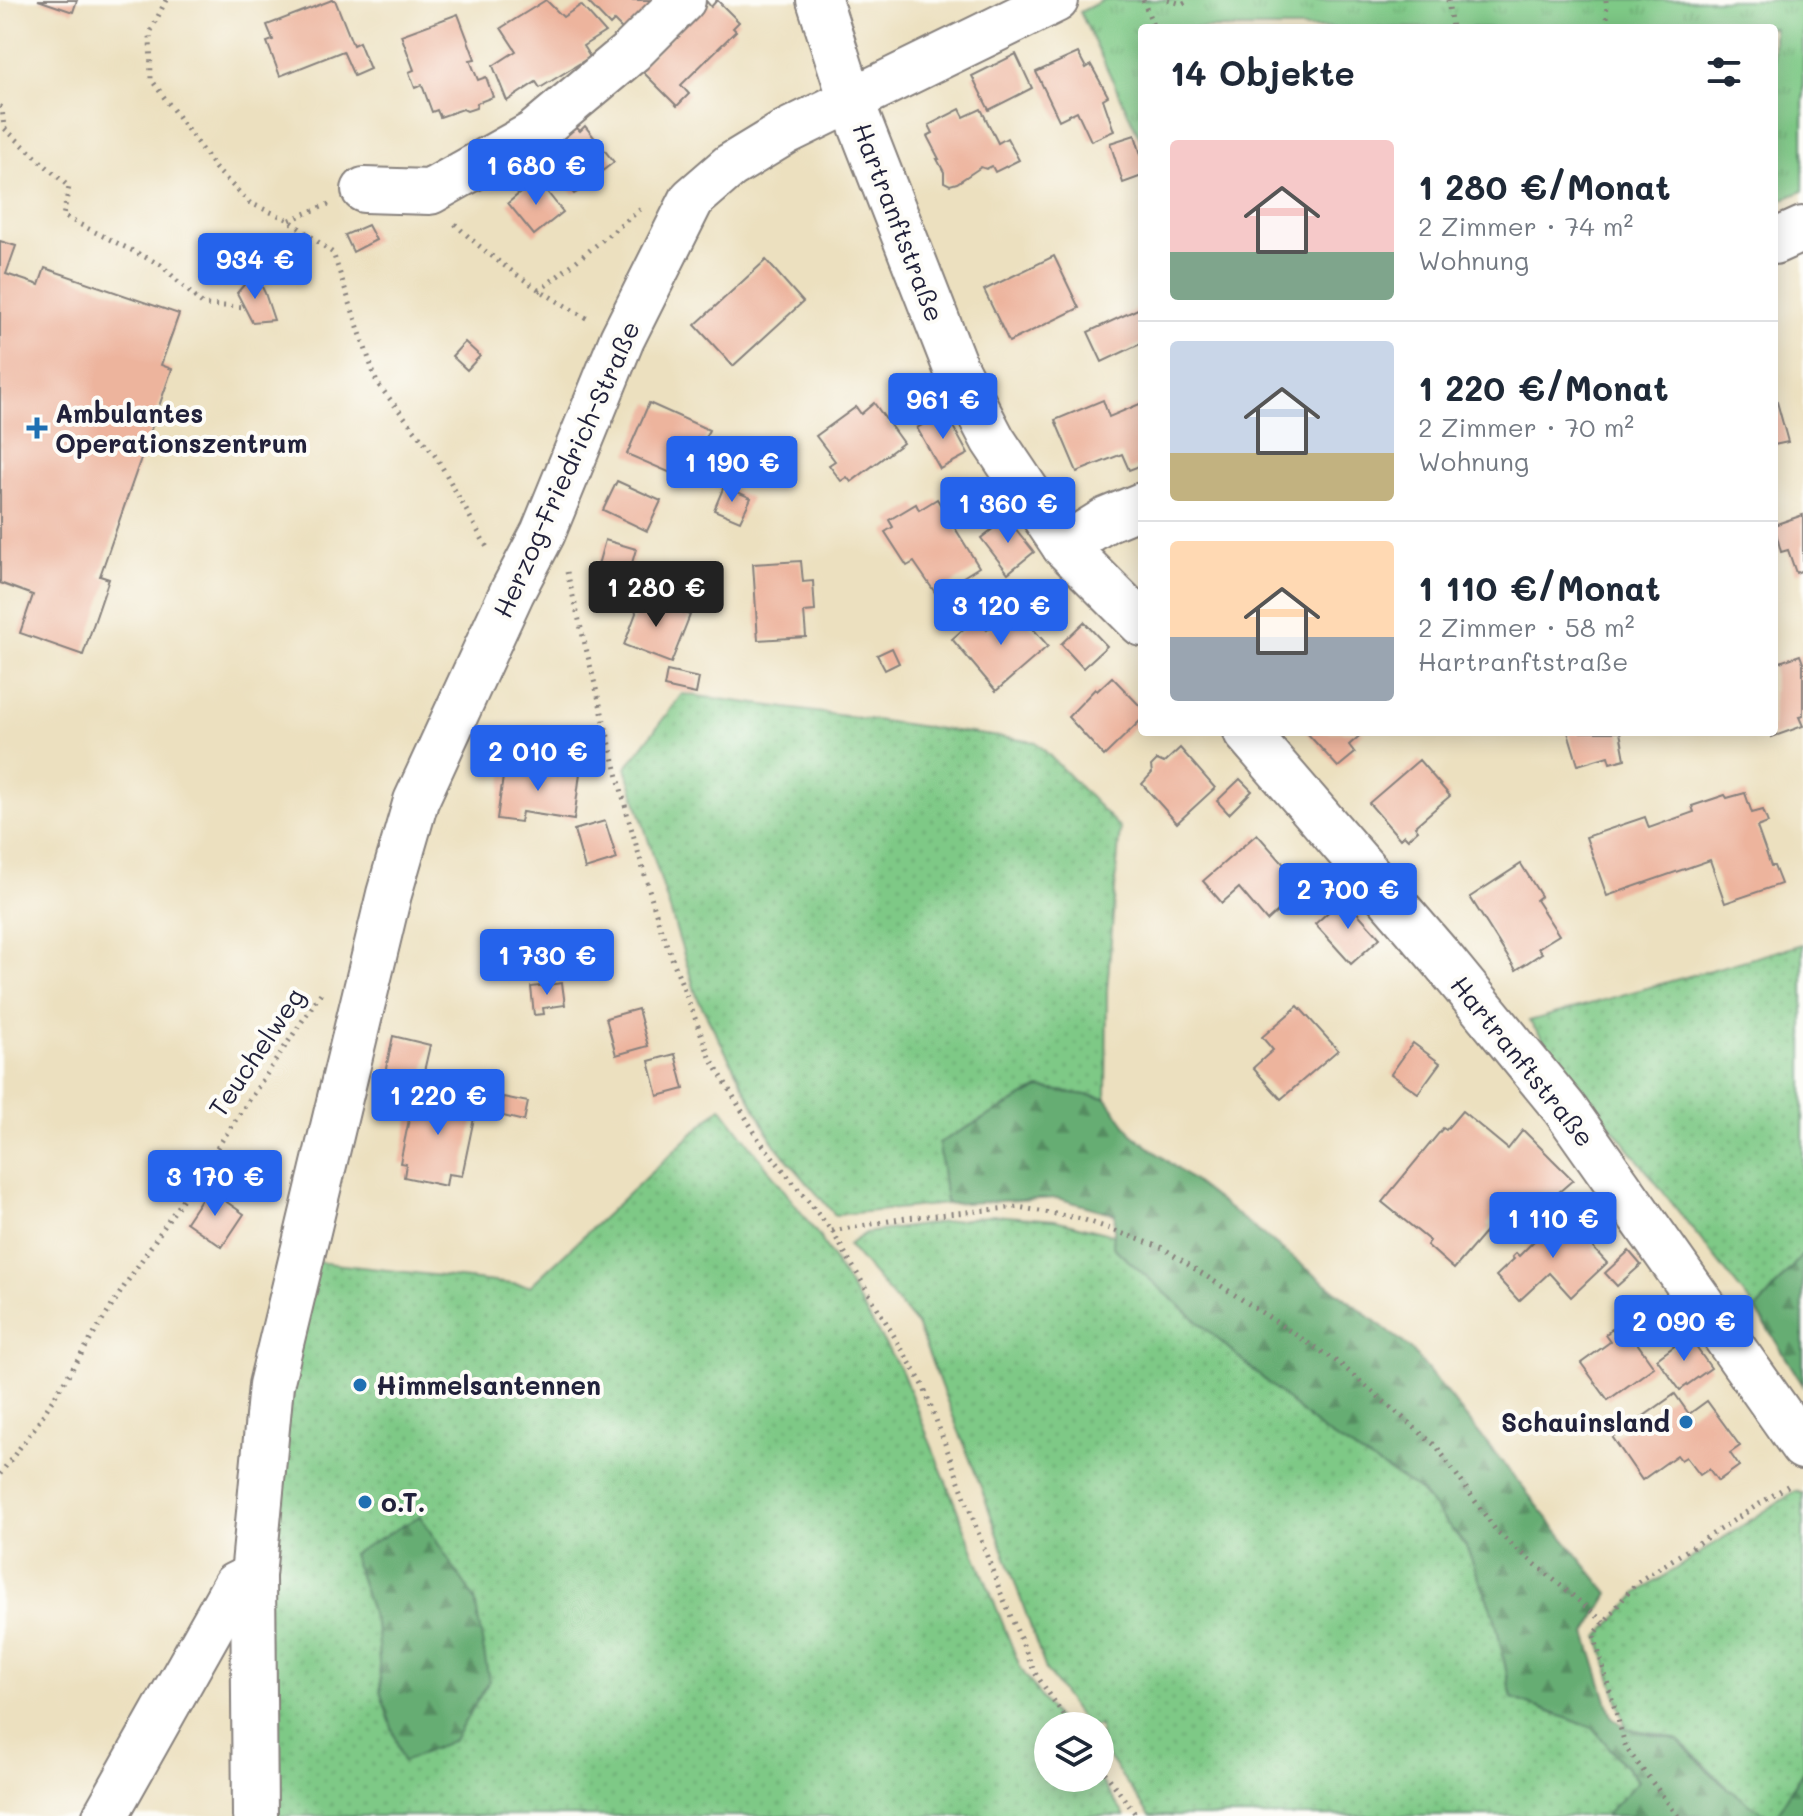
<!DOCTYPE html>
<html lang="de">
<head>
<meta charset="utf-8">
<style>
	body { margin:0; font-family:Mali,sans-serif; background:#f2f2f3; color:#1f2937; height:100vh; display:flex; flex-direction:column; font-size:30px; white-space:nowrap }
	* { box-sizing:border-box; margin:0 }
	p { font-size:26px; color:#747a83 }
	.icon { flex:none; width:44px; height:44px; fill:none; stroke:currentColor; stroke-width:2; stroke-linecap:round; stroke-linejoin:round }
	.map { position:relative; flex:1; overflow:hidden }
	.details { position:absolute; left:1138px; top:24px; width:640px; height:712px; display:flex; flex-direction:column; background:#fff; border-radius:8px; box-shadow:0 4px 20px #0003 }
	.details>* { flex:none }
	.controls { position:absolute; left:1034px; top:1712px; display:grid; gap:16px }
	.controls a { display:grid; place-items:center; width:80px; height:80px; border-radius:50%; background:#fff; box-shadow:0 4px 20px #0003; font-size:40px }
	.price { position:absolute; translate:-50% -68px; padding:0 18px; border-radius:8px; background:#2563eb; color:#fff; font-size:26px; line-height:52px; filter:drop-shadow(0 2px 4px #0008) }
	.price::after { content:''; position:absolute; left:50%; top:48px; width:24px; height:18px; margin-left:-12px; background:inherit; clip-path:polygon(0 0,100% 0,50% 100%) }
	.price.active { background:#222; color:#fff }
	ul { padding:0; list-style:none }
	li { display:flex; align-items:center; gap:24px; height:200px; padding:0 32px }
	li+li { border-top:2px solid #e0e1e3 }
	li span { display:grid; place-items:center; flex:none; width:224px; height:160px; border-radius:8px; color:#555 }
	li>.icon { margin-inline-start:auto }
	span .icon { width:96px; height:96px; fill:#fffc; stroke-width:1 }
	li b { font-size:34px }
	h2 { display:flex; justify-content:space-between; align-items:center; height:96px; padding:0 32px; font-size:34px }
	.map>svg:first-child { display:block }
	.grass { fill:url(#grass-dots); stroke:#507660; stroke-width:2; fill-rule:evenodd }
	.forest { fill:url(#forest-firs); stroke:#446857; stroke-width:2 }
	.park { fill:url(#park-tufts); stroke:#507660; stroke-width:2 }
	.building { fill:#edb49d }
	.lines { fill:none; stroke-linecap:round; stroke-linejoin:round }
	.minor-casing { stroke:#87817d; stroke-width:48 }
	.path { stroke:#87817d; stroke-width:5; stroke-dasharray:2 6; stroke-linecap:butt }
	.minor { stroke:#fff; stroke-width:44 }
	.poi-dot { fill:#1f6fb2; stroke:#fdfcf7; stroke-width:3 }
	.labels { text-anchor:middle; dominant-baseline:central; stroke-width:8; stroke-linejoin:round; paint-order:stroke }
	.street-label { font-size:26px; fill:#22223b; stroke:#fdfcf7 }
	.poi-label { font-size:26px; font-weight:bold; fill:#22223b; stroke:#fdfcf7; text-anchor:start }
</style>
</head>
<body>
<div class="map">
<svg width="1803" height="1816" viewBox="0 0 1803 1816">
	<defs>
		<pattern id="grass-dots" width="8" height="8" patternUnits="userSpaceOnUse" patternTransform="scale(2)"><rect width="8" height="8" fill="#7ec986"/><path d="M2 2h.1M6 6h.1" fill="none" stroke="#6dac75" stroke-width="1.8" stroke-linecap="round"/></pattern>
		<pattern id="forest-firs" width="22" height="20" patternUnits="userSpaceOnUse" patternTransform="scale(2)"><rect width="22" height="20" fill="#66ad73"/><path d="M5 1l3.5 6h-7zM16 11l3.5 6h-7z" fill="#548c60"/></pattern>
		<pattern id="park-tufts" width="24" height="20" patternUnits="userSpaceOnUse" patternTransform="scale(2)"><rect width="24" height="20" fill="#7ec986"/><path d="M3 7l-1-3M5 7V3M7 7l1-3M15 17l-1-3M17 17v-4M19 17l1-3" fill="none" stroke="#6dac75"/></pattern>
	</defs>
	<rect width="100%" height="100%" fill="#fdfcf7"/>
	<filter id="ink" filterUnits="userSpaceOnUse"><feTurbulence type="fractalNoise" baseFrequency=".0125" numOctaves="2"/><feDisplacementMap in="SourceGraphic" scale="16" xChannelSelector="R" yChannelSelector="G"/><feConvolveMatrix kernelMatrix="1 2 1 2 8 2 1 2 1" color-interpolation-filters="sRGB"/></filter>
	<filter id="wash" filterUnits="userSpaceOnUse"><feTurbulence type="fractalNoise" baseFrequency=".006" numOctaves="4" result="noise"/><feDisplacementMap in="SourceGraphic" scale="32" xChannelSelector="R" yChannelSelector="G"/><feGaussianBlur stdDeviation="1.8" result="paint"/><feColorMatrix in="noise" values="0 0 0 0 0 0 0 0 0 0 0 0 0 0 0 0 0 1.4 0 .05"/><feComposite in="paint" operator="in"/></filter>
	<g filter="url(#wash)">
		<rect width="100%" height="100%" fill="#ece0bf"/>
		<!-- grass -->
		<g class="grass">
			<path d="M682,694l354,48 84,86 -13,162 -1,108 -67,-10 -100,55 7,61 -111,11 -61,-71 -77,-147 -71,-229z"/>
			<path d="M1803,944v310l-47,56 -227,-289z"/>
			<path d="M721,1107l98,129 83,136 119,297 41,57h-14v52h51l26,38h-857v-280l40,-275 222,25zM352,1554l123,46 -94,94 -4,-64z"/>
			<path d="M994,1215l61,5 59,15 -1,12 210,184 96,59 47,56 29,72 17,80 81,30 45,54 -33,34h-455l-50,-70v-20h-14l-40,-56 -64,-180 -65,-165 -69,-80 18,-12z"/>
			<path d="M1796,1491l7,3v277l-27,45c-32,0 -71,-57 -96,-74 -13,-9 -38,-10 -54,-14l-27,-91 39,-44z"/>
		</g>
		<!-- forest -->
		<g class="forest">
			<path d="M1039,1088l67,10 26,36 278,214 199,246 -23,39 26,84 14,11 52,12 43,43 46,33h-162l33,-35 -45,-53 -81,-30 -17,-80 -29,-72 -47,-56 -96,-59 -210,-184 2,-33 -58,-16 -111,6 -7,-61z"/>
			<path d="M1803,1254v131l-47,-75z"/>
			<path d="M420,1516l55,84 14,81 -35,59 -51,22 -22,-68 -4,-64 -25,-76z"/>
			<path d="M1803,1771v45h-27z"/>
		</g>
		<!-- park -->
		<path class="park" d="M1103,0h700v191l-29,12v-175h-632v114l-62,-130z"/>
		<g id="blocks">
			<!-- building -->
			<g class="building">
				<path d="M38,0h39l-4,12z"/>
				<path d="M332,0h3l18,45 6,-3 11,27 -16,7 -11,-25 -63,25 -13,-34 6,-2 -6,-15z"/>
				<path d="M546,0l17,17 18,-12 24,27 -22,14 7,11 -50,31 -4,-6 -29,19 -14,-35 23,-15 -15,-23z"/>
				<path d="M586,0h81l-38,36 -15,-15 -4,4z"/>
				<path d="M717,0l22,22 -6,6 3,3 -55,54 8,9 -12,12 -38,-38 68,-66 4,5z"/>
				<path d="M458,14l17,45 -5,1 8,20 8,-3 7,20 -16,6 -1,5 -9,3 -4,-2 -23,8 -3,-7 -5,2 -10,-27 -7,3 -6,-16 5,-2 -13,-35z"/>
				<path d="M1078,53l8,15 5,-3 17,31 -5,3 11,32 -23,10 -14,-30 -18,9 -23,-48z"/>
				<path d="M1016,54l16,34 -43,22 -17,-34z"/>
				<path d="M960,109l4,8 17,-8 17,34 9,-5 12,22 -24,12 -3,-6 -6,3 -5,-2 -24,16 -7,2 -6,-3v-10l-7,-13h2l-12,-23 6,-3 -4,-8z"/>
				<path d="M575,126l5,5 5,-5 29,36 -13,10v6l-27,16 -33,-41z"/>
				<path d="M1135,135l7,23v18l-19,7 -13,-40z"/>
				<path d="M537,179l26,33 -29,23 -26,-32z"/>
				<path d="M368,225l8,15 -23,12 -8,-17z"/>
				<path d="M0,241l16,5 -10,28 33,11 6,-17 134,46 -18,51 11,4 -72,207 9,3 -26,76 -63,-22 13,-38 -33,-12z"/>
				<path d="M1054,256l25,52 -70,34 -25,-52z"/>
				<path d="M766,260l37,42 -70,64 -38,-41z"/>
				<path d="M255,272l10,21 9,27 -22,2 -15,-29z"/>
				<path d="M1142,307v36l-40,19 -14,-30z"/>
				<path d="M465,342l15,14 -13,14 -15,-14z"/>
				<path d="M1774,391l14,51 -14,3z"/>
				<path d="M1103,400l6,17 33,-14v62l-13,5 -7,-16 -45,18 -22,-52z"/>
				<path d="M649,403l60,27 -22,50 -60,-26z"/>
				<path d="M874,403l29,40 -52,39 -4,-5 -6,4 -12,-16 6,-4 -19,-25 40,-29 5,7z"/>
				<path d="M945,412l23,42 -28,15 -23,-41z"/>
				<path d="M617,481l44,20 -14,30 -44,-21z"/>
				<path d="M724,486l27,12 -11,23 -26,-11z"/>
				<path d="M937,499l42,68 -43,27 -22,-32 -7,4 -22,-34 8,-5 -4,-7 27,-16 3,6z"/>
				<path d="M1803,515v55l-7,3 -8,-23 -7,2 -7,-27z"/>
				<path d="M1007,518l27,34 -26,21 -27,-35z"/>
				<path d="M605,540l31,9 -9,32 -31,-9z"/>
				<path d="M801,561l2,21 10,-1 2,30 -11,1 2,25 -48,3 -5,-76z"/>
				<path d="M646,594l8,3 2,5 34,13 -19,48 -47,-18 12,-32 -1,-6 5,-11z"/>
				<path d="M1014,607l34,39 -52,45 -44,-52 24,-21 11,12z"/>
				<path d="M1084,622l23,24 -24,22 -22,-24z"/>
				<path d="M892,648l7,15 -14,7 -8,-15z"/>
				<path d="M1800,655l3,8v53l-4,1 4,9 -31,11 2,-73z"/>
				<path d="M667,671l32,7 -3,16 -32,-7z"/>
				<path d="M1112,677l30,31v11l-38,37 -36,-39 27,-28 2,2z"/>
				<path d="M1306,732h58l-15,13 6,8 -17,14z"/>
				<path d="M1568,732h52l5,27 -15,4 -2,-7 -30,9z"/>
				<path d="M1180,748l35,40 -38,35 -35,-39 10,-11 -1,-7 6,-6 7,3z"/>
				<path d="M1419,760l31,36 -35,30 3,4 -10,9 -4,-4 -4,4 -31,-36z"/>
				<path d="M505,763l75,10 -6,47 -52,-8 -2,10 -23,-3z"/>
				<path d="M1240,779l12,12 -23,23 -12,-13z"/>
				<path d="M1745,793l7,20 11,-3 5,13 -11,4 14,39h3l7,18 -56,19 -15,-43 -103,36 -21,-59 59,-20 4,11 45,-16 -2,-6 33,-11 2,3z"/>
				<path d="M605,821l12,38 -32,10 -11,-39z"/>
				<path d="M1257,834l53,60 -13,11 -6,-6 -24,22 -28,-33 -17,15 -19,-22z"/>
				<path d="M1521,864l20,32 -5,4 23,35 -21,13 4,5 -26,17 -46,-73z"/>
				<path d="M1344,898l36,40 -29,26 -36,-40z"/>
				<path d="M562,983l3,22 -22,3 1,6 -10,1 -3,-28z"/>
				<path d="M1298,1006l40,44 -57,49 -28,-31 20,-18 -11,-13z"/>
				<path d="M638,1009l10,37 -32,9 -10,-37z"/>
				<path d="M393,1036l37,9 -8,35 -37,-7z"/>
				<path d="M1413,1043l27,20 -22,30 -27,-19z"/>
				<path d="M675,1054l9,35 -26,7 -9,-35z"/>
				<path d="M415,1090l42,6 -3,13 7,2 4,-20 14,3 -17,82 -14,-2 -2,12 -42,-9 2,-13 -6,-1z"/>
				<path d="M503,1097l25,5 -4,19 -25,-6z"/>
				<path d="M1462,1111l46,38 15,-19 50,50 -51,44 -19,-19 -16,19 3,3 -36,42 -27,-24 3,-4 -48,-39 61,-74 3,2z"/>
				<path d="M208,1189l36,25 -22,33 -36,-25z"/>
				<path d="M1563,1215l33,30 -3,3 14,15 -36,34 -22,-24 -30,28 -23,-25 18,-17 -2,-2 4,-4 3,3 17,-17 -5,-9 11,-10 5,6 3,-2 2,2z"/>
				<path d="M1629,1251l12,14 -24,21 -12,-13z"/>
				<path d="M1612,1329l5,7 10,-7 27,38 -46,33 -27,-37 29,-21 -5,-7z"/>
				<path d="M1688,1336l23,32 -31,22 -23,-31z"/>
				<path d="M1675,1394l14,20 18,-13 33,45 -10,7 9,13 -21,15 -9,-12 -9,6 -14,-18 -5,3 -4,-5 -35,25 -29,-42z"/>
			</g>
		</g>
	</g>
	<g filter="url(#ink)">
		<use href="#blocks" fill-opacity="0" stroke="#87817d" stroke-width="2"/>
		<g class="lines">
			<!-- minor casing -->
			<g class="minor-casing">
				<g id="minor">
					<path d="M819,0l32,100 105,269 37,71 71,106 78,78"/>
					<path d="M364,190l66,2 103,-58 99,-83 51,-51"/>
					<path d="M1774,242l29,-13"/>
					<path d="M1064,546l42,-26 36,-15"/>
					<path d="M1246,732l195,226 123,150 239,339"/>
					<path d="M105,1816l130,-231 18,-9"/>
					<path d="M255,1816l-2,-240 18,-191 118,-491 27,-93 96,-209 31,-59 79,-194 70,-140 38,-33 56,-34 270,-132"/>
				</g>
			</g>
			<!-- path -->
			<g class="path">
				<path d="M166,0l-16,33 1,46 64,89 35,35 39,17 44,33 44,130 60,75 52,93"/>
				<path d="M1143,0l11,28"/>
				<path d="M1168,0l14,4 7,-4"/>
				<path d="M1448,0l4,28"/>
				<path d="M1606,0l2,28"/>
				<path d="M0,106l2,2 2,20 65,59 -6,29 98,49 42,40 41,2"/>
				<path d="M290,220l39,-16"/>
				<path d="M455,224c40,39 87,69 135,96"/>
				<path d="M539,291l102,-82"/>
				<path d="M567,572l61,245 32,110 50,130 49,83 73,91 91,154 77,206 35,82 36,53"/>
				<path d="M832,1231l74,-13 112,-11 64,12 81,29 176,115 98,84 60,85 107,90"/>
				<path d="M0,1474l36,-48 91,-144 196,-292"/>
				<path d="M1100,1766l37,50"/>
				<path d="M1678,1816l-52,-68 -32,-113 42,-52 156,-100"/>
			</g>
			<!-- minor -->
			<use href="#minor" class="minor"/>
		</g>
	</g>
	<!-- markers -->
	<g class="poi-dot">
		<path d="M33 416h8v8h8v8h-8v8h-8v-8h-8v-8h8z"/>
		<circle cx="360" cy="1385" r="8"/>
		<circle cx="1686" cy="1422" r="8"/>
		<circle cx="365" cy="1502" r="8"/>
	</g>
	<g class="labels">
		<!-- street labels -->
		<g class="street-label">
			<text transform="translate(899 222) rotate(69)">Hartranftstraße</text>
			<text transform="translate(566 469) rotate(-66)">Herzog-Friedrich-Straße</text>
			<text transform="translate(256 1052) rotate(-56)">Teuchelweg</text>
			<text transform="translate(1523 1061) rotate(51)">Hartranftstraße</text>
		</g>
		<!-- poi labels -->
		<g class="poi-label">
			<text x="55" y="413">Ambulantes<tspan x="55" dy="30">Operationszentrum</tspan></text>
			<text x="376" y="1385">Himmelsantennen</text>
			<text x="1670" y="1422" text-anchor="end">Schauinsland</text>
			<text x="381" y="1502">o.T.</text>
		</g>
	</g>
</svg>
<div class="controls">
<a><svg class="icon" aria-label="layers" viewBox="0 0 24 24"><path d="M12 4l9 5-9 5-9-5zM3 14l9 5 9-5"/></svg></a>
</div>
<b class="price" style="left:536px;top:207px">1 680 €</b>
<b class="price" style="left:255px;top:301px">934 €</b>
<b class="price" style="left:943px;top:441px">961 €</b>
<b class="price" style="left:732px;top:504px">1 190 €</b>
<b class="price" style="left:1008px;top:545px">1 360 €</b>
<b class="price active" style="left:656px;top:629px">1 280 €</b>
<b class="price" style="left:1001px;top:647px">3 120 €</b>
<b class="price" style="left:538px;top:793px">2 010 €</b>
<b class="price" style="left:1348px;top:931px">2 700 €</b>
<b class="price" style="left:547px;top:997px">1 730 €</b>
<b class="price" style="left:438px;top:1137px">1 220 €</b>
<b class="price" style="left:215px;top:1218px">3 170 €</b>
<b class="price" style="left:1553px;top:1260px">1 110 €</b>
<b class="price" style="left:1684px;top:1363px">2 090 €</b>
<section class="details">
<h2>14 Objekte<svg class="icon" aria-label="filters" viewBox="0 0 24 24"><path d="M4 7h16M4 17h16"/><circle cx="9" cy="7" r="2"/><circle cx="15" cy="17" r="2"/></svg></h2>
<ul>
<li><span style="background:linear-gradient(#f6c9c9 70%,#7fa58c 0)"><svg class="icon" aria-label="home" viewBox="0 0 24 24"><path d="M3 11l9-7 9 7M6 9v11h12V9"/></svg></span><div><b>1 280 €/Monat</b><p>2 Zimmer · 74 m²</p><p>Wohnung</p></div></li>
<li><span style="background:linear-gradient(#c9d6e8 70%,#c2b280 0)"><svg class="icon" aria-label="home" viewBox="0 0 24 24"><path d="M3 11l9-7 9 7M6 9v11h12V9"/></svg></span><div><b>1 220 €/Monat</b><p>2 Zimmer · 70 m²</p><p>Wohnung</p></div></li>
<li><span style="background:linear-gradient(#ffd9b3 60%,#9aa5b1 0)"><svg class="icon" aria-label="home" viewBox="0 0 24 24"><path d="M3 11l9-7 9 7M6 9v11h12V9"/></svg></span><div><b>1 110 €/Monat</b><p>2 Zimmer · 58 m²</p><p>Hartranftstraße</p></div></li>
</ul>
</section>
</div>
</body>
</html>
